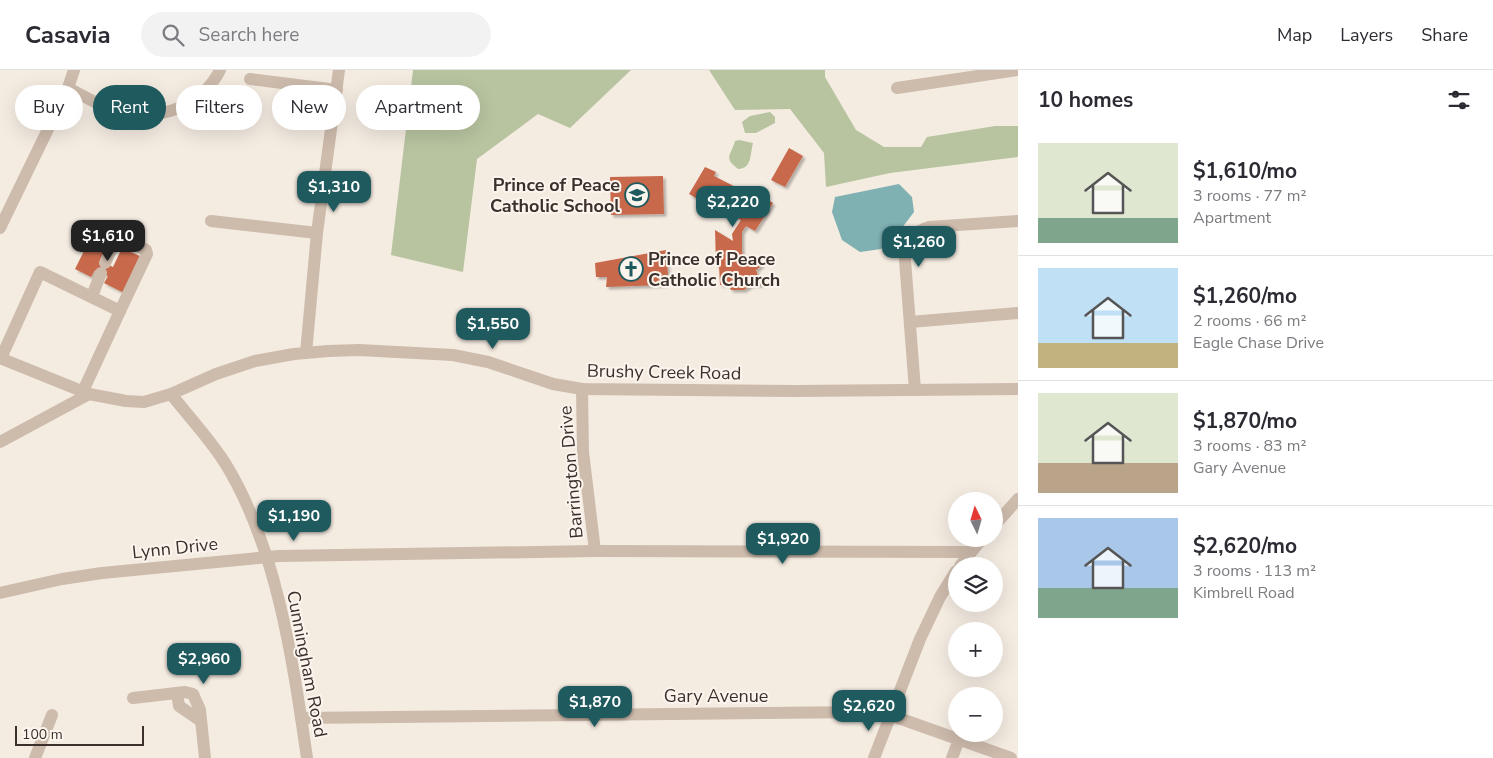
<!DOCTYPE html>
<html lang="en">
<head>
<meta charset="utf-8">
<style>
	body { margin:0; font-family:"Nunito Sans",sans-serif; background:#f2f2f3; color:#2b2b33; height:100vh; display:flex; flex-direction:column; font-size:19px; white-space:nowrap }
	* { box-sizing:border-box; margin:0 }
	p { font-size:16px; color:#7c7c81 }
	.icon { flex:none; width:28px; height:28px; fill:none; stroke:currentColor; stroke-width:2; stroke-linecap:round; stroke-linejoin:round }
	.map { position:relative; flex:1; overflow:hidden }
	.sheet { display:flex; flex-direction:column; background:#fff; width:475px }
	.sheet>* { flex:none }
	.hud { position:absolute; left:15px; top:15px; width:475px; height:45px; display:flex; gap:10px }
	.needle { width:32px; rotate:355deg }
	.buttons { position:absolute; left:948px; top:422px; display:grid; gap:10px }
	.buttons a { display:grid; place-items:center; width:55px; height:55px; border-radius:50%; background:#fff; box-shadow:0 5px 20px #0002; font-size:25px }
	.scale { position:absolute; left:15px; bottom:12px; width:129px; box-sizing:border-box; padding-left:5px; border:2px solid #3b302b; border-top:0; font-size:14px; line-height:18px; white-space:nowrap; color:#3b302b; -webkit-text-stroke:4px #fbf5ee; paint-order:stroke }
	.price { position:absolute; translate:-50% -42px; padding:0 11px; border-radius:10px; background:#1f5a5e; color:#fff; font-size:16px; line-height:32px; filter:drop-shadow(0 1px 2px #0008) }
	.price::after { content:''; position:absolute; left:50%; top:30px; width:15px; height:11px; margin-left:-8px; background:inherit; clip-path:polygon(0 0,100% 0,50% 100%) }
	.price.current { background:#222; color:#fff }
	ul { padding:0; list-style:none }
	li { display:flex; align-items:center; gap:15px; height:125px; padding:0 20px }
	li+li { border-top:1px solid #e1e1e2 }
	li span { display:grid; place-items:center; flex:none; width:140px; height:100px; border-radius:0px; color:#555 }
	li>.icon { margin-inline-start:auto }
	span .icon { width:60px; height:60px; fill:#fffc; stroke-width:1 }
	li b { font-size:21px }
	h2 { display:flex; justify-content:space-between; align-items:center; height:60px; padding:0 20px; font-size:21px }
	.tag { padding:0 18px; border-radius:22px; background:#fff; box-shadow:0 5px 20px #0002; font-size:18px; line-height:45px }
	.tag.current { background:#1f5a5e; color:#fff }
	header { display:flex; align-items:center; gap:30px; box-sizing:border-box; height:70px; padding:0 25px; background:#fff; border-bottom:1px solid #e1e1e2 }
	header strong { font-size:24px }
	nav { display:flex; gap:28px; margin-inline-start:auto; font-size:18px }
	.search { width:350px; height:45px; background:#f2f2f3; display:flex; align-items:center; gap:12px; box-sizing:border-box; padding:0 18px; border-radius:28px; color:#7c7c81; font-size:19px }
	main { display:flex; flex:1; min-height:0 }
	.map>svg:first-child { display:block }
	.green { fill:#b8c4a0 }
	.water { fill:#7fb0b2 }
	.building { fill:#c8694b; filter:url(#shadow) }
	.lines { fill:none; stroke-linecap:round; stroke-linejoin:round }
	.minor { stroke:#cdbbac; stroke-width:12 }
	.labels { text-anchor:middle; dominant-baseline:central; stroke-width:4; stroke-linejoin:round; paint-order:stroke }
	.poi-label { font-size:18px; font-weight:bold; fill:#3b302b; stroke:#fbf5ee; text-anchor:end }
	.street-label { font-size:18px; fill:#3b302b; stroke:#fbf5ee }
</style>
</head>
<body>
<header>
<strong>Casavia</strong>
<div class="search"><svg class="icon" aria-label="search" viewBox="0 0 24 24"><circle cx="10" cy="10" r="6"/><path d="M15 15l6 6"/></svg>Search here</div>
<nav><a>Map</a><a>Layers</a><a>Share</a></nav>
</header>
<main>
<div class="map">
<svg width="1018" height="688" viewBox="0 0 1018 688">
	<defs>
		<filter id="shadow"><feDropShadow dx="2.5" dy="2.5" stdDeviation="1" flood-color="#0004"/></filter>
	</defs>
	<rect width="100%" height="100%" fill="#f4ebe1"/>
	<!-- green -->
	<g class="green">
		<path d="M413,0h218l-61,58 -32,-14 -61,45 -14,113 -72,-17z"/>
		<path d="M709,0h116v7l31,53 28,17h37l6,-10 68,-11h23v31l-128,16 -64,14 -2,-34 -34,-44 -55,1z"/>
		<path d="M770,42l5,5v6l-19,10h-11l-3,-11 8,-6z"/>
		<path d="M739,70l14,3c-3,11 -1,26 -15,26 -15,-12 -7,-13 -3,-28z"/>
	</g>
	<!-- water -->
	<path class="water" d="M899,114l13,13 2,15 -19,25 -14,12 -21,3 -18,-12 -10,-28 3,-15z"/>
	<!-- building -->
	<g class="building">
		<path d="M789,78l14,8 -18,31 -14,-7z"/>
		<path d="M705,97l11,5 -2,4 47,24 2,-3 10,6 -18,28 -9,-5 -4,6v21l20,12 -6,5 5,15h-10l-7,5h-13l-3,-6 -8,1 -1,-19 -3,-1 -1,-35 18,11 -1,-7 9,-14 -39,-23 -2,3 -11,-6z"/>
		<path d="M663,106l1,38 -53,1 -1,-38z"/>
		<path d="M95,159l17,8 -12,24 13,6 9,-19 20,9 -18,36 -20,-10 4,-7 -13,-6 -4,7 -16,-8z"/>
		<path d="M666,180l2,25h-4v10l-58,2 1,-10h-11l-1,-14z"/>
	</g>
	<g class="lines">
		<!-- minor -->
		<g class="minor">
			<path d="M250,9l87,11"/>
			<path d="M68,18c14,7 27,15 42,21 41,15 90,1 110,-39"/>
			<path d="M897,18l121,-18"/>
			<path d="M211,151l106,12"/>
			<path d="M0,158l68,-140 6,-18"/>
			<path d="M92,226l9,-23"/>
			<path d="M910,252l108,-9"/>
			<path d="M306,283l11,-120 22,-163"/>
			<path d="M0,288l89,36 37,7 18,1 27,-8 45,-20 39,-13 39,-7 34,-3 31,-1 94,5 35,7 65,22 29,5 214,2 222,-2"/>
			<path d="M1,288l39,-86 80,39 27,-57 -1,-4 -27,-13 -3,2 -11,24"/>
			<path d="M582,319l1,63 12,99"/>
			<path d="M915,320l-10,-130c0,-17 7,-28 24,-33l89,-6"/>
			<path d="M83,321l37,-80"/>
			<path d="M171,324c18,23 39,45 54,69 52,84 68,199 82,295"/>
			<path d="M0,372l89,-48"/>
			<path d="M994,456l24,-27"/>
			<path d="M960,496l22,-27"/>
			<path d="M0,523l62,-14 40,-6 177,-17 316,-5 376,1"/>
			<path d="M177,623l2,13 22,15"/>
			<path d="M133,628l52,-6 8,2 7,16 5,48"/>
			<path d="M301,648l566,-6 23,3 121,43"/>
			<path d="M35,688l17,-43"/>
			<path d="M874,688l46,-119 20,-42 16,-26"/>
			<path d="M952,688l9,-24"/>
		</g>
	</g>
	<!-- icons -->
	<defs>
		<g id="school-ring" transform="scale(1.25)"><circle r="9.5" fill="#fbf5ee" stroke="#1f5a5e" stroke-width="1.5"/><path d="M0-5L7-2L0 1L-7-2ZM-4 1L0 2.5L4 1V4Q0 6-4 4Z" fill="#1f5a5e"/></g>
		<g id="church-ring" transform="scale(1.25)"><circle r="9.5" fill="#fbf5ee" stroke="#1f5a5e" stroke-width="1.5"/><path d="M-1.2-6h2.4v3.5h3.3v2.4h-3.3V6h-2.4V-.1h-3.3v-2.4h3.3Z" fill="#1f5a5e"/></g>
	</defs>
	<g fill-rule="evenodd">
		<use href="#school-ring" x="637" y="125"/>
		<use href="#church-ring" x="631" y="199"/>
	</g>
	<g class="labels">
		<!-- poi labels -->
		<g class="poi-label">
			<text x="620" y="115">Prince of Peace<tspan x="620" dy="21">Catholic School</tspan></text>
			<text x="648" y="189" text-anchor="start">Prince of Peace<tspan x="648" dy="21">Catholic Church</tspan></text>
		</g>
		<!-- street labels -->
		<g class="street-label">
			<text transform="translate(664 302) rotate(1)">Brushy Creek Road</text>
			<text transform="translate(571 402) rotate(-95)">Barrington Drive</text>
			<text transform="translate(175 478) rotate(-6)">Lynn Drive</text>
			<text transform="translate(307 594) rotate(79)">Cunningham Road</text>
			<text x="716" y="626">Gary Avenue</text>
		</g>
	</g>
</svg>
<div class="buttons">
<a><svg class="needle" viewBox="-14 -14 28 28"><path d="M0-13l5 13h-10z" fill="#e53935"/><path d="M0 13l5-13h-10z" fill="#7c7c81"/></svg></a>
<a><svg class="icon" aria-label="layers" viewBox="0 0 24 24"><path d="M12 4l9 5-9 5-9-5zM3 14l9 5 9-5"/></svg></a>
<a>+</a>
<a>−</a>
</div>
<div class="scale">100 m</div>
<b class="price" style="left:334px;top:143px">$1,310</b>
<b class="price" style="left:733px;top:158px">$2,220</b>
<b class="price current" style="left:108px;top:192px">$1,610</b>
<b class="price" style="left:919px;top:198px">$1,260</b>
<b class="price" style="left:493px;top:280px">$1,550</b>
<b class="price" style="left:294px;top:472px">$1,190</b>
<b class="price" style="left:783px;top:495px">$1,920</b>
<b class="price" style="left:204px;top:615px">$2,960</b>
<b class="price" style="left:595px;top:658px">$1,870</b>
<b class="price" style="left:869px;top:662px">$2,620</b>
<div class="hud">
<a class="tag">Buy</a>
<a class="tag current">Rent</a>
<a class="tag">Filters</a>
<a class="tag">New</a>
<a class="tag">Apartment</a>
</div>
</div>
<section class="sheet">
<h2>10 homes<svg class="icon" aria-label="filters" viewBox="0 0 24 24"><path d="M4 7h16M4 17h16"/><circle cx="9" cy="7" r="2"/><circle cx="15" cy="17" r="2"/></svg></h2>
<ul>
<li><span style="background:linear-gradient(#dfe7d0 75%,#7fa58c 0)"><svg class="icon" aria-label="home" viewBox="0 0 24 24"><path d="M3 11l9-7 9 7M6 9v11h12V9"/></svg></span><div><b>$1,610/mo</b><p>3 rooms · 77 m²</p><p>Apartment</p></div></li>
<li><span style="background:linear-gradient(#bfe0f5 75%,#c2b280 0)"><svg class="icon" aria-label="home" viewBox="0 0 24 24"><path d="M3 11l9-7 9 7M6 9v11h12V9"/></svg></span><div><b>$1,260/mo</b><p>2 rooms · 66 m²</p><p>Eagle Chase Drive</p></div></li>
<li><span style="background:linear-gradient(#dfe7d0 70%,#b9a48a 0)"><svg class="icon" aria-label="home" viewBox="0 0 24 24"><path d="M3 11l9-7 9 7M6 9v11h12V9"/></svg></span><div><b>$1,870/mo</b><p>3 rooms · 83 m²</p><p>Gary Avenue</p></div></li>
<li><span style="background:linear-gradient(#a9c7e8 70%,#7fa58c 0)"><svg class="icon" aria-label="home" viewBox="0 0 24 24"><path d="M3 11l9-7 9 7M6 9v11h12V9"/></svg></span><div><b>$2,620/mo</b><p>3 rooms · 113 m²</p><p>Kimbrell Road</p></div></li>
</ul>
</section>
</main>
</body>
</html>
